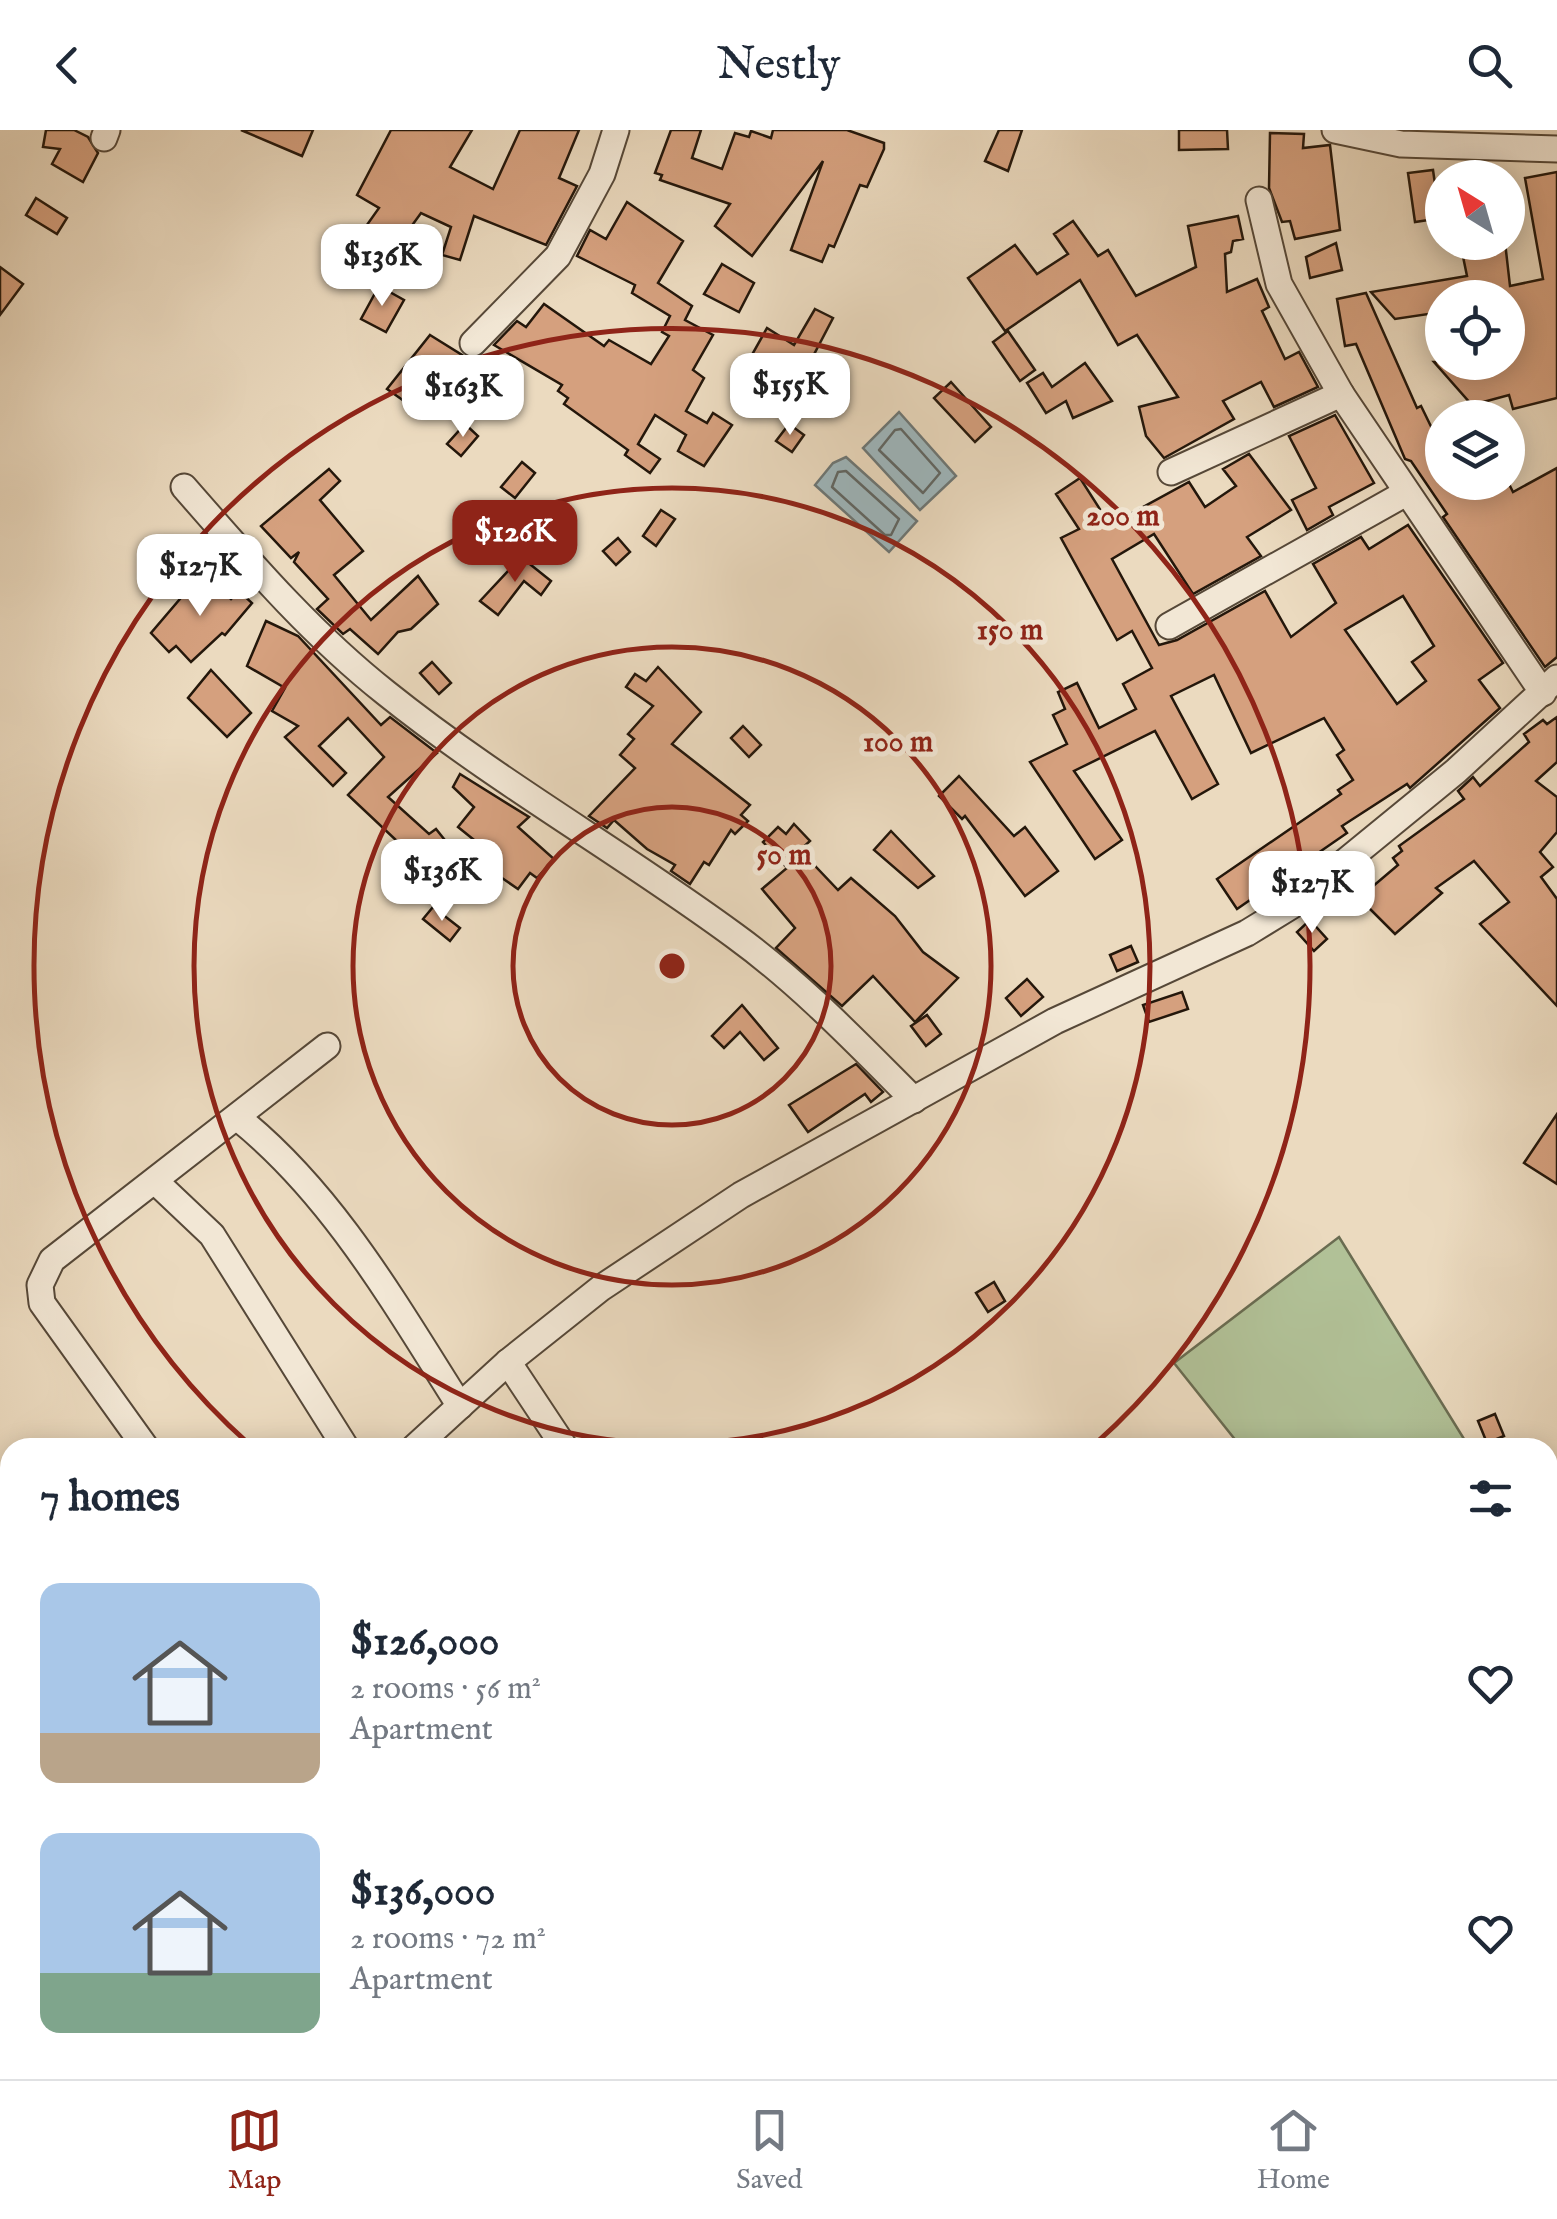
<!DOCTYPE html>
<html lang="en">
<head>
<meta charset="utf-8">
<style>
	body { margin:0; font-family:"IM FELL English",serif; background:#f2f2f3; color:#1f2937; height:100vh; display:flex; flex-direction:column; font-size:38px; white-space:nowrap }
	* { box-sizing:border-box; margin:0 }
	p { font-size:32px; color:#747a83 }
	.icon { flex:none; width:55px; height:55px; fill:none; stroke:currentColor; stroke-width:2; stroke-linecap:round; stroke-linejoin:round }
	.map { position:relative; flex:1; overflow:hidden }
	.side { position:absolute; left:0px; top:1308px; width:1558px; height:642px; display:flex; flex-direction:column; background:#fff; border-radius:30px 30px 0 0; box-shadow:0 5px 25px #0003 }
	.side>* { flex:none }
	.needle { width:65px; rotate:323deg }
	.controls { position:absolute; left:1425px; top:30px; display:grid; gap:20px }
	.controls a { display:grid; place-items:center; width:100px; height:100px; border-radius:50%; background:#fff; box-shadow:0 5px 25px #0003; font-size:50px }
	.price { position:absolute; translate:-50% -85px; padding:0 22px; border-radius:20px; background:#fff; color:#222; font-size:32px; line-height:65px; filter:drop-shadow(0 2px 5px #0008) }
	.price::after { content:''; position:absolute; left:50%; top:60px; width:30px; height:22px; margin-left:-15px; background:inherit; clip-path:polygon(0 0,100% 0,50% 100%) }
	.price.current { background:#8f2418; color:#fff }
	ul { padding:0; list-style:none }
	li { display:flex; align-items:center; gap:30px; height:250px; padding:0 40px }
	li span { display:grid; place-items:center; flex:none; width:280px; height:200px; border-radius:20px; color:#555 }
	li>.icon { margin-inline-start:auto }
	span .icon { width:120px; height:120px; fill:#fffc; stroke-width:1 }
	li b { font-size:42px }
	h2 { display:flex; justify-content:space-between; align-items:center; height:120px; padding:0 40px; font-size:42px }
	header { display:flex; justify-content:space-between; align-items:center; height:130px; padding:0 40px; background:#fff; font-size:45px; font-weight:600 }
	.tabs { display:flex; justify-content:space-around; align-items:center; height:140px; border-top:2px solid #e0e1e3; background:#fff; font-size:28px; color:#747a83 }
	.tabs a { display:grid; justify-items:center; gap:5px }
	.tabs .current { color:#8f2418 }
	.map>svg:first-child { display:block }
	.green { fill:#b1c197; stroke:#6a6c51; stroke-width:2.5 }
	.water { fill:#9eb7bd; stroke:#6d7776; stroke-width:2.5 }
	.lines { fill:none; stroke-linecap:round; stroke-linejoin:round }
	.shore { stroke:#616764; stroke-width:2.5 }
	.building { fill:#d5a07e; stroke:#24170b; stroke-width:2.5; fill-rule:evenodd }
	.minor-casing { stroke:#564838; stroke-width:29 }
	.minor { stroke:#f2e7d5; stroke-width:25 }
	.ring { fill:none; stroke:#8f2418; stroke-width:5 }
	.centre { fill:#8f2418; stroke:#f2e7d5; stroke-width:5 }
	.ring-label { font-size:30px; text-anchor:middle; font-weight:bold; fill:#8f2418; stroke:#f2e7d5; stroke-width:10; stroke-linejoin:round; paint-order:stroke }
</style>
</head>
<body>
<header><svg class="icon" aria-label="back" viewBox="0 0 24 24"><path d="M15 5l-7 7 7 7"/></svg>Nestly<svg class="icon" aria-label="search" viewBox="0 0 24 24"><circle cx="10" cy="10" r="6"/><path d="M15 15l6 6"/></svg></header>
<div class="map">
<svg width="1557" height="1949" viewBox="0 0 1557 1949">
	<rect width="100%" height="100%" fill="#ebdabf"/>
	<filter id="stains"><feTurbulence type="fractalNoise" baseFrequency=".002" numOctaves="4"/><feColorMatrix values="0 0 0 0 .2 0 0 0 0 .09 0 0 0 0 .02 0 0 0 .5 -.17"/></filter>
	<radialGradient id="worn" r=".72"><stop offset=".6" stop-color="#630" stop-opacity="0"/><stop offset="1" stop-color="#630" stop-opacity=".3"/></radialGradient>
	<!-- green -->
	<path class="green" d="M1339,1107l130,210h-228l-67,-84z"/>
	<!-- water -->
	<g class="water">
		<path d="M899,282l57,64 -36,34 -57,-62z"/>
		<path d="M846,327l71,64 -28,31 -74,-67 18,-22z"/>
	</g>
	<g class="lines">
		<!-- shore -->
		<g class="shore">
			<path d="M901,299l39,44 -17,20 -44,-43 16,-20z"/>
			<path d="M846,341l53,48 -8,16h-6l-53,-48 6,-15z"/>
		</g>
	</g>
	<!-- building -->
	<g class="building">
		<path d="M46,0h28l14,7 10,16 -15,29 -31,-18 8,-15 -17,-2z"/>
		<path d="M241,0h72l-11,26z"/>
		<path d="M391,0h81l-22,37 43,22 27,-59h59l-20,48 18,8 -31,59 -72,-29 -14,44 -18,-5 9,-28 -30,-14 -21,29 7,5 -15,21 -31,-22 -6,14 -18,-8 7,-18 13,5 22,-31 -22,-13z"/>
		<path d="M671,0h30l-9,28 30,11 13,-36 14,4 2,-6 20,7 2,-8h74l37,13v6l-17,38 -7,-2 -26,62 -5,-2 -7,17 -31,-12 32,-89 -71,95 -37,-30 15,-22 -70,-24 2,-5 -7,-2z"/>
		<path d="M999,0h23l-14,41 -23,-10z"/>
		<path d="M1179,0h48l1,19 -49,1z"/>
		<path d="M1270,3l34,1 -1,14 27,-3 10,85 -45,9 -5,-18 -8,1 -13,-34z"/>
		<path d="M1433,40l3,21 6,-4v31l-27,4 -7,-49z"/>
		<path d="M1557,42v226l-44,11 -4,-14 -37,10 -38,-43h74v-64h-66v14l-47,7 -24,-27 96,-16 -7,-34h45l5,44 33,-7 -18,-101z"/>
		<path d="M36,68l31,20 -10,16 -31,-19z"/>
		<path d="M627,72l56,39 -25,42 34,23 -7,14 28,15 -20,35 11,8 -18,33 21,12 6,-10 19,12 -28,41 -26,-15 8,-16 -31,-20 -17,29 22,15 -10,14 -25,-18 3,-5 -64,-46 4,-6 -10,-7 4,-6 -68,-40 23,-24 9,6 18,-23 60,42 5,-6 42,24 18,-28 -7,-4 8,-16 -38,-23 3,-8 -58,-29 13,-26 16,9z"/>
		<path d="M1238,86l5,23 -10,2 -2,11 -6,2 2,38 30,-13 12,28 -7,4 23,48 14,-7 19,35 -44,20 -13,-25 -38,19 11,18 -70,39 -18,-22 -7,-29 39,-10 -41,-62 -19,10 -38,-65 -75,51 -37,-53 47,-33 22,29 31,-20 -14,-20 19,-13 25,35 10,-6 28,46 60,-29 -8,-41z"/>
		<path d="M1336,113l6,27 -32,8 -4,-21z"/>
		<path d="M722,134l32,19 -15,29 -35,-18z"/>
		<path d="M0,137l23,17 -23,31z"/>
		<path d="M379,156l25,14 -18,32 -25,-13z"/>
		<path d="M1366,163l51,115 4,-2 21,43v33h66l5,10 44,-24v189l-12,10 -102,-150 4,-3 -36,-53 -6,-2 -49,-115 -11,2 -8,-47z"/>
		<path d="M815,179l18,9 -23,44 -6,-3 -10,21 -23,-11 -12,20 -20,-11 28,-50 27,17z"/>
		<path d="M1008,201l27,39 -15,11 -27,-39z"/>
		<path d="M430,205l32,20 -38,60 -37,-26z"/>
		<path d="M1085,233l27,38 -39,17 -7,-17 -20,12 -19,-30 16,-10 9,14z"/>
		<path d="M951,252l40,45 -16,15 -41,-44z"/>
		<path d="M1335,285l39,68 -45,24 4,8 -26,15 -15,-30 24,-12 -27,-52z"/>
		<path d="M465,294l13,12 -17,20 -14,-12z"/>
		<path d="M789,294l15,11 -12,17 -16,-11z"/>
		<path d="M1249,324l42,56 -44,27 14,19 -68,38 -39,-60 -42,25 47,86 18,-5 88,-49 26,46 45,-34 -23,-39 48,-27 8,12 39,-24 95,138 -24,17 21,28 -90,80 -3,-4 -65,42 5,7 -110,76 -20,-30 124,-85 -3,-4 15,-10 -16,-25 7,-5 -20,-32 -73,35 -37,-78 -43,21 47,88 -26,15 -37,-68 -81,40 48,69 -27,19 -65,-97 37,-18 -14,-29 12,-6 -7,-17 19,-9 22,45 37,-19 -13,-25 29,-16 -20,-37 -15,9 -56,-102 18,-9 -23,-35 24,-16 30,47 79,-43 16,25 31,-21 -13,-17zM1403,466l31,50 -22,16 14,19 -29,23 -52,-74z"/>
		<path d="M522,332l13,11 -20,25 -14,-11z"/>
		<path d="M329,339l11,12 -20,19 43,51 -29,24 37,45 47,-44 20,28 -27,25 -13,3 -20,22 -28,-25 -7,5 -26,-25 11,-10 -34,-37 5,-10 -8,6 -30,-32z"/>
		<path d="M661,380l14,9 -19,27 -13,-10z"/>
		<path d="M618,408l12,14 -14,13 -13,-14z"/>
		<path d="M521,427l30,24 -10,14 -17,-14 -26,34 -18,-14z"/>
		<path d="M197,449l9,7 4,-5 21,18 8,-8 13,12 -27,32 -3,-2 -31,29 -15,-16 -7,6 -18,-19z"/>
		<path d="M266,491l32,15 83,89 9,-8 47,36 -49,44 41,37 7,-5 12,15 -22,16 19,24 -17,14 -25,-30 12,-10 -67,-63 36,-38 -36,-39 -29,28 27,27 -13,13 -48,-49 13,-11 -26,-15 13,-23 -38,-22z"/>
		<path d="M432,532l19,21 -12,11 -19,-21z"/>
		<path d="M658,537l43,45 -29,32 78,61 -9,10 7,6 -13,13 -4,-4 -22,35 -5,-3 -14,22 -19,-13 4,-6 -28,-16 -33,-29 -7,8 -18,-12 46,-48 -15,-13 14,-16 -6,-5 25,-28 -27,-19 9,-13 11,7z"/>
		<path d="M211,540l40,43 -24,24 -39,-39z"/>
		<path d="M1557,587v45l-21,19 21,16v35l-17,20 13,15 -12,10 16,22v107l-77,-82 29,-22 -35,-41 -38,27 6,5 -47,41 -36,-36 39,-33 -5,-7 9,-7 -3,-5 65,-47 -6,-8 15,-14 7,9 49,-44 -5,-8 19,-14 4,4z"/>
		<path d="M743,596l18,19 -12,12 -18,-19z"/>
		<path d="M460,644l69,43 -11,10 36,32 -17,19 -7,-5 -12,16 -32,-22 8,-11 -36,-29 16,-20 -21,-20z"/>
		<path d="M959,646l55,60 11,-9 33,44 -33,25 -60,-80 -3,3 -23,-23z"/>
		<path d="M794,694l16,17 -10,9 38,40 13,-12 44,38 28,36 35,26 -43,44 -42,-46 -31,30 -66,-58 19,-20 -33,-39 25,-21 -24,-26 15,-15 8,7z"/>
		<path d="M891,701l43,45 -16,12 -44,-38z"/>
		<path d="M433,777l27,21 -10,13 -27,-22z"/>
		<path d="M1310,790l17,19 -13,12 -17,-19z"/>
		<path d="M1131,816l7,16 -21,9 -7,-16z"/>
		<path d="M1027,849l16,18 -22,19 -15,-18z"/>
		<path d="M1182,862l6,17 -39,13 -6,-17z"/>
		<path d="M742,875l36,43 -14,12 -24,-28 -16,16 -12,-12z"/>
		<path d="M927,885l14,19 -15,12 -15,-20z"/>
		<path d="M856,934l27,28 -12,10 -6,-8 -57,38 -19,-27z"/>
		<path d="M1557,984v70l-33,-21z"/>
		<path d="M994,1152l11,19 -17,11 -12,-19z"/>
		<path d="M1495,1284l9,22 -17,7 -9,-22z"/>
	</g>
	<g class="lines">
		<!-- minor casing -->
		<g class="minor-casing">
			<g id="minor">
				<path d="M1335,0l66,14 156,5"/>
				<path d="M104,8l3,-8"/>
				<path d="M1259,70l20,84 62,110 202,299"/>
				<path d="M473,213l85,-87 44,-82 14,-44"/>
				<path d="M1171,342l170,-78"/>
				<path d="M184,357c64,73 126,146 202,206 111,89 235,159 349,243 66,48 122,107 179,164"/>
				<path d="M1169,496l237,-133"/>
				<path d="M238,988c95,76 157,186 222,288"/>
				<path d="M156,1052l56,53 134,213"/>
				<path d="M508,1232l57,86"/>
				<path d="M146,1318l-104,-145 -2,-18 12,-25 275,-214"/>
				<path d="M414,1318l94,-86 93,-74 140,-93 314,-174 192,-88 44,-27 165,-135 101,-93"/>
				<path d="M0,1551l10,-6"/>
				<path d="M1548,1565l9,-11"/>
				<path d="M1548,1796l9,4"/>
				<path d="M591,1940l22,9"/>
				<path d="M823,1940l4,9"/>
				<path d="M1516,1940l10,9"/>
				<path d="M25,1949l13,-9"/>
				<path d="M510,1949l6,-9"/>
				<path d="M1163,1949l3,-9"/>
				<path d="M1222,1949l4,-9"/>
			</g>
		</g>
		<!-- minor -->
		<use href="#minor" class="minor"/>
	</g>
	<!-- distance rings -->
	<g class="ring">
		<circle cx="672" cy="836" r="159"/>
		<circle cx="672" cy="836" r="319"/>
		<circle cx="672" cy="836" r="478"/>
		<path d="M249 1314A638 638 0 1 1 1095 1314"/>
	</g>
	<circle cx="672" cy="836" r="15" class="centre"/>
	<g class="ring-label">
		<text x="1123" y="395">200 m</text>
		<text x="1010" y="509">150 m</text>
		<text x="898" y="621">100 m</text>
		<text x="784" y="734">50 m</text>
	</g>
	<rect width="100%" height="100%" filter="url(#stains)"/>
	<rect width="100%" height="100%" fill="url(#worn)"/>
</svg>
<div class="controls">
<a><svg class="needle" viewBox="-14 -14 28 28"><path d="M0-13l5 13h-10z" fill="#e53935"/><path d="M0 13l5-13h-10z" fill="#747a83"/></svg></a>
<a><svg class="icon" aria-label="locate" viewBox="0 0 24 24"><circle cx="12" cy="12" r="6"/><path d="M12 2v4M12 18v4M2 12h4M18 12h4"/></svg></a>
<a><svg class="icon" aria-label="layers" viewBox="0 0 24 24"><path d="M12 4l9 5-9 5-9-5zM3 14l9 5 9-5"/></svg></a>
</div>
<b class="price" style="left:382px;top:179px">$136K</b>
<b class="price" style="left:790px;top:308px">$155K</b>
<b class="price" style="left:463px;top:310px">$163K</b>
<b class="price current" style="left:515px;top:455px">$126K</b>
<b class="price" style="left:200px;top:489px">$127K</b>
<b class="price" style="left:442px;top:794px">$136K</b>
<b class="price" style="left:1312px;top:806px">$127K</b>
<section class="side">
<h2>7 homes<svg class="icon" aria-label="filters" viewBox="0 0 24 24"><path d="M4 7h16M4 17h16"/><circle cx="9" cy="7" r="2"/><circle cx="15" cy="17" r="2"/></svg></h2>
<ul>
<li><span style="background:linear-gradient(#a9c7e8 75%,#b9a48a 0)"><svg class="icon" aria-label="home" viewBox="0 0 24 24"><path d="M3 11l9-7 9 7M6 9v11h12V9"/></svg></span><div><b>$126,000</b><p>2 rooms · 56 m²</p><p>Apartment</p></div><svg class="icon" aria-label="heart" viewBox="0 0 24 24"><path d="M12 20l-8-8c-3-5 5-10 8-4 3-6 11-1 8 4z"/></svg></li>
<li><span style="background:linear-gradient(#a9c7e8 70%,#7fa58c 0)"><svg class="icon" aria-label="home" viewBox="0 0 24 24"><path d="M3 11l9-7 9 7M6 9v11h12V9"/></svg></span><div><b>$136,000</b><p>2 rooms · 72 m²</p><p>Apartment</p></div><svg class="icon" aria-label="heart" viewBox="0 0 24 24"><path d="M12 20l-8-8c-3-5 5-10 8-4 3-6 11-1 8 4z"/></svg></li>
</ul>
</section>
</div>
<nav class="tabs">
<a class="current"><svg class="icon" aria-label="map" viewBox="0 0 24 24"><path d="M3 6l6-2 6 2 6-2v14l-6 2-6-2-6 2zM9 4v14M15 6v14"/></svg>Map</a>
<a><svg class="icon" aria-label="saved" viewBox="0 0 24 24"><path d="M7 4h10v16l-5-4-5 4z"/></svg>Saved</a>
<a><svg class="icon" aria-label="home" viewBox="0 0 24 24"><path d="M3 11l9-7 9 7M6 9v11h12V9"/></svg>Home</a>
</nav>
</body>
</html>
